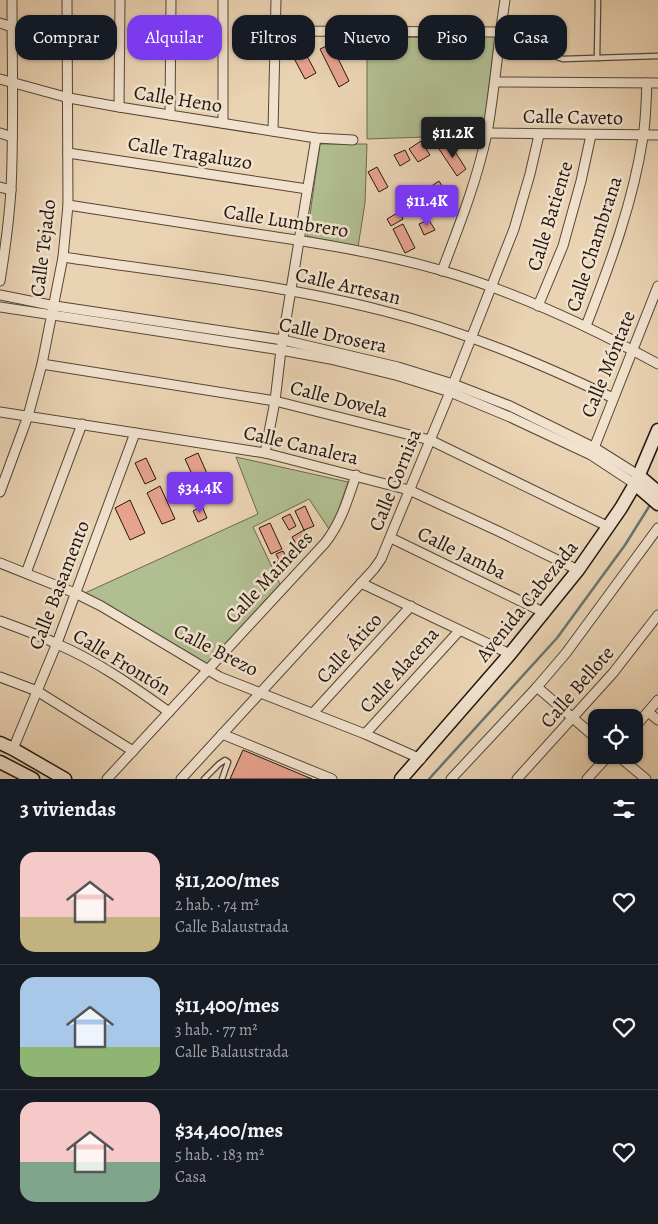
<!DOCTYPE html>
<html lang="es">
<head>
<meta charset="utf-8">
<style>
	body { margin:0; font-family:Alegreya,serif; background:#242831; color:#f1f3f6; height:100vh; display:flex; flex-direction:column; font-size:19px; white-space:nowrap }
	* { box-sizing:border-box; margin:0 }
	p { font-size:16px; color:#9ea1a6 }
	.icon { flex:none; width:28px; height:28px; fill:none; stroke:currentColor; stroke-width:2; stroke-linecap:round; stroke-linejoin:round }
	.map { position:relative; height:779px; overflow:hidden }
	.drawer { display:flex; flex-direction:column; background:#171b24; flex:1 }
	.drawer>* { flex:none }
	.top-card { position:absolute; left:15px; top:15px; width:629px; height:45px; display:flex; gap:10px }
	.fabs { position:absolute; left:588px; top:709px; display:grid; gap:10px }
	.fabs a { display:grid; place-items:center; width:55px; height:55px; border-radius:10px; background:#171b24; box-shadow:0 1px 4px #0004; font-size:25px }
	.price { position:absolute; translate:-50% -42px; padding:0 11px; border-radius:5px; background:#7c3aed; color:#fff; font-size:16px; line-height:32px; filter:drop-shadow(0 1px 2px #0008) }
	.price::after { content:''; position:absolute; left:50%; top:30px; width:15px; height:11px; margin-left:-8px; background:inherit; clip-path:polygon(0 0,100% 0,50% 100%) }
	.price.selected { background:#222; color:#fff }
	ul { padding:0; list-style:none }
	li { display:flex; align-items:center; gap:15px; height:125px; padding:0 20px }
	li+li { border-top:1px solid #363941 }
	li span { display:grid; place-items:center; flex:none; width:140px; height:100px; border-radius:15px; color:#555 }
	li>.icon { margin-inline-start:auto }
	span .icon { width:60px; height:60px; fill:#fffc; stroke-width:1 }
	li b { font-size:21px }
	h2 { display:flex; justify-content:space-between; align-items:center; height:60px; padding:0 20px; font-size:21px }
	.tag { padding:0 18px; border-radius:15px; background:#171b24; box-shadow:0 1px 4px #0004; font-size:18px; line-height:45px }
	.tag.selected { background:#7c3aed; color:#fff }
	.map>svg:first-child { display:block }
	.green { fill:#b1be91; stroke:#6a6a50 }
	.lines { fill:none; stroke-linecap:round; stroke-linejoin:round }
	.stream { stroke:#697770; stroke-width:2.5 }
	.building { fill:#e8a38f; stroke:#22170e }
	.lane-casing { stroke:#544637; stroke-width:7 }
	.street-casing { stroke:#544637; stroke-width:11 }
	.secondary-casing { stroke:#22170e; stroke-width:15 }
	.lane { stroke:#f1e2ce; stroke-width:4.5 }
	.street { stroke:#f1e2ce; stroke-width:9 }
	.secondary { stroke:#f1e2ce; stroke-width:12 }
	.labels { text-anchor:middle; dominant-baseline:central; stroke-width:5; stroke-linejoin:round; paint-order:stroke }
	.street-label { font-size:20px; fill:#22170e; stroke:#f1e2ce }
</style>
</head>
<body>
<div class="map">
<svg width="658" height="779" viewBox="0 0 658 779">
	<rect width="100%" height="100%" fill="#ead3b3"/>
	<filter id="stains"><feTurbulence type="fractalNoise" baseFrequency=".004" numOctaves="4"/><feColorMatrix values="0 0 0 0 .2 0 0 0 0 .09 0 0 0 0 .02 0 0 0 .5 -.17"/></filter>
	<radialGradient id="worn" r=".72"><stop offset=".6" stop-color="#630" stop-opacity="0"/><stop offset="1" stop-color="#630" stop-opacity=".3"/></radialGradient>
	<!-- green -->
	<g class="green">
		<path d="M495,36l-12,99 -116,4v-101z"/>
		<path d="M320,144h47l-2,59 -7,44 -51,-11z"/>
		<path d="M236,457l112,25 -17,50 -22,-33 -56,28 27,57 -74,81 -121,-72 173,-79z"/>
	</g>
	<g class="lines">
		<!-- stream -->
		<path class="stream" d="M429,779l128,-141 68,-93 25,-40"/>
	</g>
	<!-- building -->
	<g class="building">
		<path d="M299,41l17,32 -11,6 -17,-32z"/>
		<path d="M331,44l18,37 -10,6 -19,-38z"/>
		<path d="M421,141l9,14 -12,7 -9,-13z"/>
		<path d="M449,142l17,27 -9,7 -18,-27z"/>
		<path d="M405,150l5,10 -10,6 -6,-11z"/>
		<path d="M377,167l11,20 -9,5 -11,-20z"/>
		<path d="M439,181l17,28 -12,8 -17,-28z"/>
		<path d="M399,212l4,7 -12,7 -4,-7z"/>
		<path d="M429,220l6,10 -11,5 -5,-11z"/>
		<path d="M403,224l12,24 -10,5 -12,-24z"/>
		<path d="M198,453l17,39 -12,6 -18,-39z"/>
		<path d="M146,458l10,21 -11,5 -10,-21z"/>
		<path d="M160,486l15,33 -13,5 -15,-31z"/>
		<path d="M130,500l15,33 -15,7 -15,-32z"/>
		<path d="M202,506l5,12 -9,4 -5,-11z"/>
		<path d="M305,506l9,20 -10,4 -9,-19z"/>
		<path d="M290,514l6,12 -7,4 -7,-12z"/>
		<path d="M270,523l12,26 -11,5 -12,-26z"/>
		<path d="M304,530l4,7 -12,7 -4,-7z"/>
		<path d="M283,551l7,13 -13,6 -4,-7 6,-3 -3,-6z"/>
		<path d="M243,750l69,29h-82z"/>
	</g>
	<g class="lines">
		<!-- lane casing -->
		<g class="lane-casing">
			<g id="lane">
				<path d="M541,39c5,12 10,17 22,20l95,-3"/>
				<path d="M597,58l1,-58"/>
				<path d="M204,779l15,-15 6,-4 3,2 -6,17"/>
			</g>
		</g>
		<!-- street casing -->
		<g class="street-casing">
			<g id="street">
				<path d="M223,0v123"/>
				<path d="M0,23l12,4"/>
				<path d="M275,31l225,1"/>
				<path d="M0,79l69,19 50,9 197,31 37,2"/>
				<path d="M495,82l163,1"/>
				<path d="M119,107l1,-107"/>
				<path d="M170,115l1,-115"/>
				<path d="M273,131l3,-131"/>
				<path d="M0,133l12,4"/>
				<path d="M487,133l171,2"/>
				<path d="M68,153l239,36"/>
				<path d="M0,187l11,3"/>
				<path d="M68,205c56,9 112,17 168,26 69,10 137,20 204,39 76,22 149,56 218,94"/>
				<path d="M63,257c107,16 216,27 321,54 80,20 155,52 229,87"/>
				<path d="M442,271c17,-45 35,-90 45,-138 8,-44 11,-89 18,-133"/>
				<path d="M0,281c5,-30 9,-61 11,-91 3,-63 1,-127 1,-190"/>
				<path d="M0,295l55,11 228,34 115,27 55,17 57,22 85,42 43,27"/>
				<path d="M538,306l25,-60 18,-65 10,-46"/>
				<path d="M0,307l281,43 49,9 69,17 51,16 60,25 81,38 44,29"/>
				<path d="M586,326c24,-62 47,-123 57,-189 3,-18 3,-36 4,-54"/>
				<path d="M42,364l233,37 155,39 179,87"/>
				<path d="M0,412l265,41 144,37 89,41 80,39"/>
				<path d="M265,453l10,-52 6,-51 35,-212"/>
				<path d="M592,453l66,-167"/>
				<path d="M0,492l28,-76 14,-52 21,-107 5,-52 -1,-205"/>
				<path d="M391,538l154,75"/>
				<path d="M0,563l75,30 26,13 119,71 145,57 56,25"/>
				<path d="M26,573l56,-149"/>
				<path d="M361,583l149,71"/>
				<path d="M0,621c19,7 39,14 57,23 40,17 77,43 112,68"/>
				<path d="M0,677l37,14 96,60"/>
				<path d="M537,687l59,51"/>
				<path d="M648,712l10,8"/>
				<path d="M313,713l98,-107"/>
				<path d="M634,728l24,-28"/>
				<path d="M222,734l110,45"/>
				<path d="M365,734l94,-103"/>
				<path d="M13,749l44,-106 78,-210"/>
				<path d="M617,755l29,24"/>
				<path d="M107,779l218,-236c16,-20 23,-44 31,-68"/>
				<path d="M181,779l193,-210 7,-10 69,-167 64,-163 16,-55 9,-39"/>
				<path d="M451,779l86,-92 29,-34 92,-125"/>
				<path d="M517,779l96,-106 45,-58"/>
				<path d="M587,779l22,-24"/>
			</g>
		</g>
		<!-- secondary casing -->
		<g class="secondary-casing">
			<g id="secondary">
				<path d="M638,475l20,17"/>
				<path d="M635,484l23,20"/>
				<path d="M0,743l13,6 52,30"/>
				<path d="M0,762l33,17"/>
				<path d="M401,779l109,-125 68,-84 43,-62 14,-24 23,-54"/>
			</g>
		</g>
		<!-- lane -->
		<use href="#lane" class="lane"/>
		<!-- street -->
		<use href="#street" class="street"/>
		<!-- secondary -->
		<use href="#secondary" class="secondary"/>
	</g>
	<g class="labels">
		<!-- street labels -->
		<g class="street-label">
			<text transform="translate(178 99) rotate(9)">Calle Heno</text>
			<text transform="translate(573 117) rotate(1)">Calle Caveto</text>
			<text transform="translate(190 153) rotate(9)">Calle Tragaluzo</text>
			<text transform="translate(550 216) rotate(-73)">Calle Batiente</text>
			<text transform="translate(286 221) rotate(9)">Calle Lumbrero</text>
			<text transform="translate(594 244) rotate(-72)">Calle Chambrana</text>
			<text transform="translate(43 248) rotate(-83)">Calle Tejado</text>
			<text transform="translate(348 286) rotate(13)">Calle Artesan</text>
			<text transform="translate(333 335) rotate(12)">Calle Drosera</text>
			<text transform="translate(608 364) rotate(-68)">Calle Móntate</text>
			<text transform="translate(339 399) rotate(14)">Calle Dovela</text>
			<text transform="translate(301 445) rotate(13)">Calle Canalera</text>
			<text transform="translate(395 480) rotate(-68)">Calle Cornisa</text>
			<text transform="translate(462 553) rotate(26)">Calle Jamba</text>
			<text transform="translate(269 577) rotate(-47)">Calle Maineles</text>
			<text transform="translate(59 585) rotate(-69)">Calle Basamento</text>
			<text transform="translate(527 601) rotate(-51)">Avenida Cabezada</text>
			<text transform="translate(349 648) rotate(-48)">Calle Ático</text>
			<text transform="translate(216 650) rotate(27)">Calle Brezo</text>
			<text transform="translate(122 662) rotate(31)">Calle Frontón</text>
			<text transform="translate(399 670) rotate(-48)">Calle Alacena</text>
			<text transform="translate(577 687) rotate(-49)">Calle Bellote</text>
		</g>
	</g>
	<rect width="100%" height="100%" filter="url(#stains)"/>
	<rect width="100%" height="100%" fill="url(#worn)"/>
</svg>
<div class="fabs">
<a><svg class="icon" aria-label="locate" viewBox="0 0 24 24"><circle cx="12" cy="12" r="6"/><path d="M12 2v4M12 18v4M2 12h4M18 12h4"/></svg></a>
</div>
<b class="price selected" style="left:453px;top:159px">$11.2K</b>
<b class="price" style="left:427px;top:227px">$11.4K</b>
<b class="price" style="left:200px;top:514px">$34.4K</b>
<div class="top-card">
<a class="tag">Comprar</a>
<a class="tag selected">Alquilar</a>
<a class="tag">Filtros</a>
<a class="tag">Nuevo</a>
<a class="tag">Piso</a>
<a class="tag">Casa</a>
</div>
</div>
<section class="drawer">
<h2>3 viviendas<svg class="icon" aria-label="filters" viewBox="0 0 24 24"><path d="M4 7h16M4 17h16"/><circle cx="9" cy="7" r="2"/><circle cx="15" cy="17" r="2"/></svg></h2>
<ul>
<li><span style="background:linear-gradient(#f6c9c9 65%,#c2b280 0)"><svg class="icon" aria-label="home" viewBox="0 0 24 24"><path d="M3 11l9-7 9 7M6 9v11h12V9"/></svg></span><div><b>$11,200/mes</b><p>2 hab. · 74 m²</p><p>Calle Balaustrada</p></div><svg class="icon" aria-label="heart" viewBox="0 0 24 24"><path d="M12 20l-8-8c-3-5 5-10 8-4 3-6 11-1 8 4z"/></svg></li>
<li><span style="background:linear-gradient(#a9c7e8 70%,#8fb573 0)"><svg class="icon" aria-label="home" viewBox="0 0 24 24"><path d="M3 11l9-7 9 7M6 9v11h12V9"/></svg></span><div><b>$11,400/mes</b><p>3 hab. · 77 m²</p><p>Calle Balaustrada</p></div><svg class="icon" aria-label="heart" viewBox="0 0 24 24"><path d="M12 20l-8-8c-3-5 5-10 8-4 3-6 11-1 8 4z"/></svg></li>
<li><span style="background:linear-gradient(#f6c9c9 60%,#7fa58c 0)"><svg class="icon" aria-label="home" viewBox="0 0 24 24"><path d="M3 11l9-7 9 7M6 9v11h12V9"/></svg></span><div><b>$34,400/mes</b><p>5 hab. · 183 m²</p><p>Casa</p></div><svg class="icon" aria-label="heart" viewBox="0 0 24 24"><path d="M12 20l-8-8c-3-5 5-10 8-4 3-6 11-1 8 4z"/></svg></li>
</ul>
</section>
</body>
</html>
